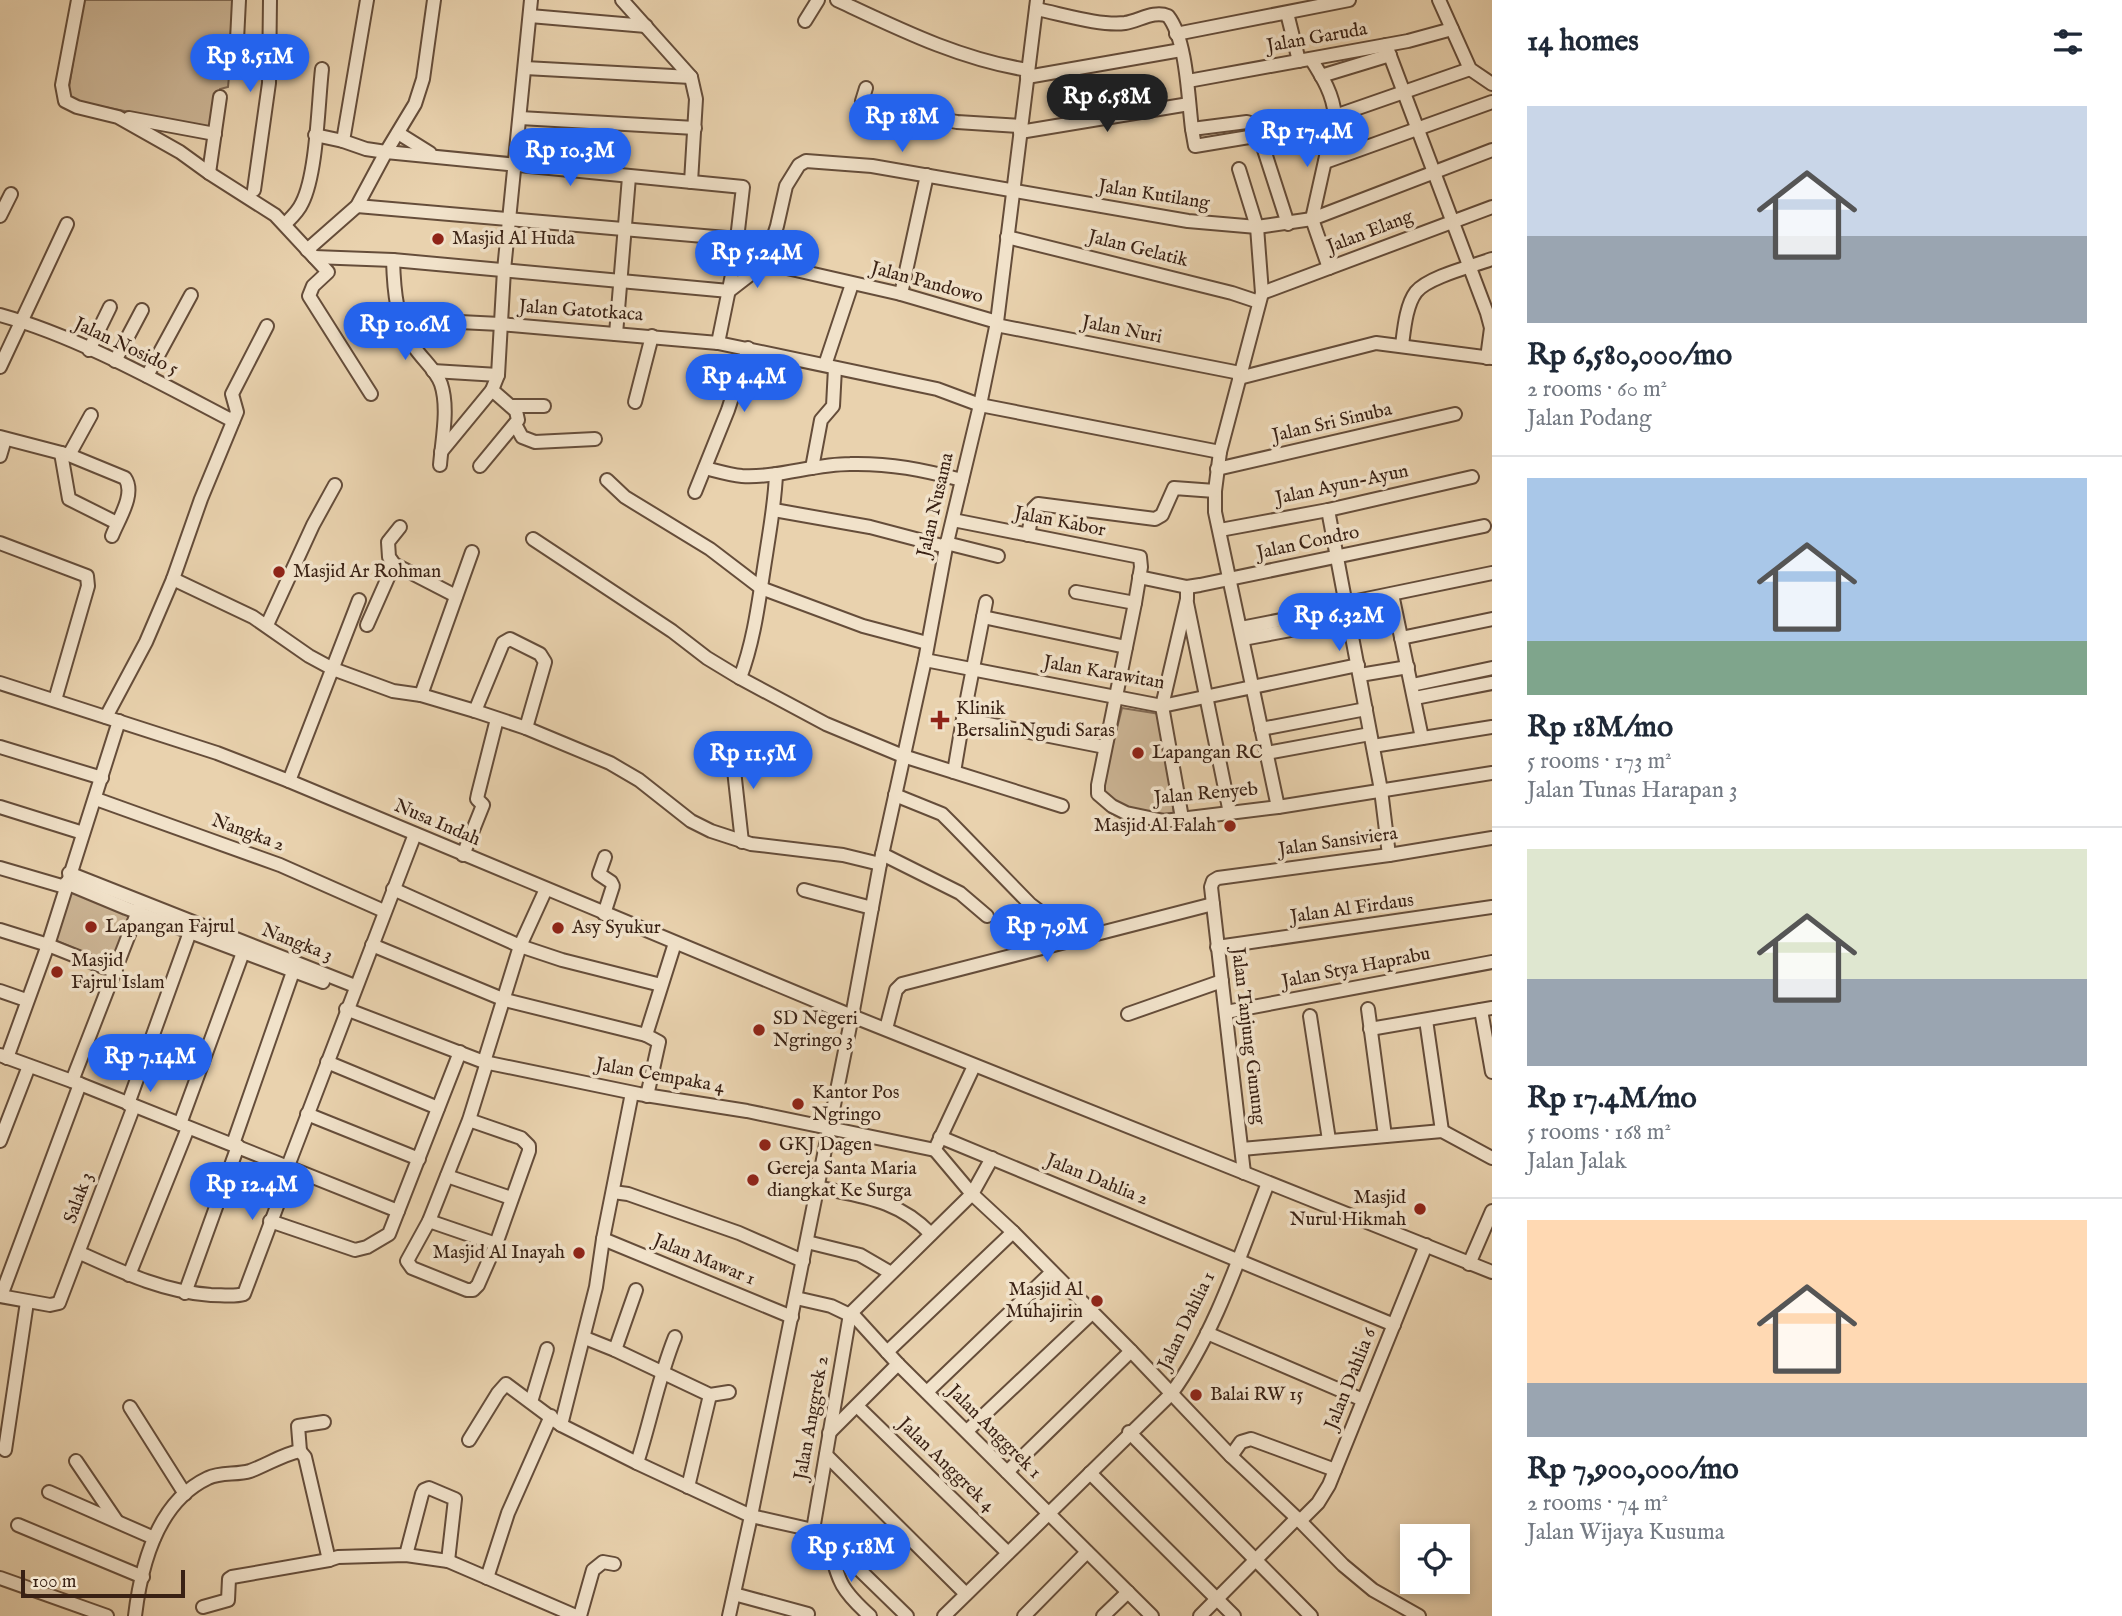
<!DOCTYPE html>
<html lang="en">
<head>
<meta charset="utf-8">
<style>
	body { margin:0; font-family:"IM FELL English",serif; background:#f2f2f3; color:#1f2937; height:100vh; display:flex; flex-direction:column; font-size:26px; white-space:nowrap }
	* { box-sizing:border-box; margin:0 }
	p { font-size:23px; color:#747a83 }
	.icon { flex:none; width:38px; height:38px; fill:none; stroke:currentColor; stroke-width:2; stroke-linecap:round; stroke-linejoin:round }
	.map { position:relative; flex:1; overflow:hidden }
	.drawer { display:flex; flex-direction:column; background:#fff; width:630px }
	.drawer>* { flex:none }
	.fabs { position:absolute; left:1400px; top:1524px; display:grid; gap:14px }
	.fabs a { display:grid; place-items:center; width:70px; height:70px; border-radius:0px; background:#fff; box-shadow:0 4px 10px #0003; font-size:35px }
	.scale { position:absolute; left:21px; bottom:18px; width:164px; box-sizing:border-box; padding-left:7px; border:4px solid #392114; border-top:0; font-size:19px; line-height:24px; white-space:nowrap; color:#392114; -webkit-text-stroke:5px #f1e2ca; paint-order:stroke }
	.price { position:absolute; translate:-50% -60px; padding:0 16px; border-radius:24px; background:#2563eb; color:#fff; font-size:23px; line-height:46px; filter:drop-shadow(0 2px 4px #0008) }
	.price::after { content:''; position:absolute; left:50%; top:42px; width:21px; height:16px; margin-left:-10px; background:inherit; clip-path:polygon(0 0,100% 0,50% 100%) }
	.price.selected { background:#222; color:#fff }
	ul { padding:0; list-style:none }
	li { display:grid; align-content:center; gap:14px; height:371px; padding:0 35px }
	li+li { border-top:2px solid #e0e1e3 }
	li span { display:grid; place-items:center; height:217px; border-radius:0px; color:#555 }
	li>.icon { margin-inline-start:auto }
	span .icon { width:126px; height:126px; fill:#fffc; stroke-width:1 }
	li b { font-size:30px }
	h2 { display:flex; justify-content:space-between; align-items:center; height:84px; padding:0 35px; font-size:30px }
	main { display:flex; flex:1; min-height:0 }
	.map>svg:first-child { display:block }
	.green { fill:#cbb494; stroke:#826a54; stroke-width:2 }
	.lines { fill:none; stroke-linecap:round; stroke-linejoin:round }
	.minor-casing { stroke:#654d3a; stroke-width:16 }
	.minor { stroke:#f1e2ca; stroke-width:12 }
	.poi-dot { fill:#8f2418; stroke:#f1e2ca; stroke-width:2.5 }
	.labels { text-anchor:middle; dominant-baseline:central; stroke-width:7; stroke-linejoin:round; paint-order:stroke }
	.street-label { font-size:19px; fill:#392114; stroke:#f1e2ca }
	.poi-label { font-size:19px; fill:#392114; stroke:#f1e2ca; text-anchor:start }
</style>
</head>
<body>
<main>
<div class="map">
<svg width="1492" height="1616" viewBox="0 0 1492 1616">
	<rect width="100%" height="100%" fill="#e9d2ae"/>
	<filter id="stains"><feTurbulence type="fractalNoise" baseFrequency=".00286" numOctaves="4"/><feColorMatrix values="0 0 0 0 .2 0 0 0 0 .09 0 0 0 0 .02 0 0 0 .5 -.17"/></filter>
	<radialGradient id="worn" r=".72"><stop offset=".6" stop-color="#630" stop-opacity="0"/><stop offset="1" stop-color="#630" stop-opacity=".3"/></radialGradient>
	<!-- green -->
	<g class="green">
		<path d="M83,0h153l-8,87 -8,2 -5,40 -141,-28 -4,-6 -1,-8z"/>
		<path d="M1122,708l38,6 14,99c-29,3 -50,-4 -73,-21z"/>
		<path d="M69,891l61,24 -18,49 -60,-25z"/>
	</g>
	<g class="lines">
		<!-- minor casing -->
		<g class="minor-casing">
			<g id="minor">
				<path d="M78,0l-16,85 3,16 12,6 41,10 62,35 29,21 66,42 53,57 -15,14 -4,10 62,98"/>
				<path d="M367,0l-24,141 23,8 20,3 357,35 -9,78 -16,78"/>
				<path d="M622,0l69,77 5,22 -5,83"/>
				<path d="M837,0c62,29 122,59 191,70"/>
				<path d="M1439,0l31,69 22,15"/>
				<path d="M1036,9c26,5 63,17 89,14 14,-2 29,-13 43,-7 19,24 20,82 24,113l55,-7 9,3 32,99"/>
				<path d="M1287,13l12,48"/>
				<path d="M530,16l116,10"/>
				<path d="M805,21l13,-21"/>
				<path d="M1176,34l173,-34"/>
				<path d="M1386,45l101,268 4,15 -4,30"/>
				<path d="M1311,59c12,19 22,35 24,57l-23,103 17,49"/>
				<path d="M236,60l3,-60"/>
				<path d="M525,68l166,9"/>
				<path d="M1321,76l69,-21"/>
				<path d="M1027,77l154,-27"/>
				<path d="M1188,81l220,-40 44,-12"/>
				<path d="M866,88l-4,13 7,5 88,16 63,4"/>
				<path d="M1335,116l135,-47"/>
				<path d="M129,118l86,16"/>
				<path d="M520,118l175,10"/>
				<path d="M1192,129l3,17 66,-11"/>
				<path d="M1020,132l169,-28"/>
				<path d="M398,133l32,20"/>
				<path d="M315,135l28,6"/>
				<path d="M1325,162l167,-60"/>
				<path d="M1239,169l18,58 5,66 -42,159 -5,39v21l63,295"/>
				<path d="M209,173l11,-76"/>
				<path d="M254,190l15,-107 1,-83"/>
				<path d="M357,206l381,33"/>
				<path d="M0,216l11,-22"/>
				<path d="M285,224c6,-6 13,-12 17,-21 15,-29 16,-99 20,-134"/>
				<path d="M1007,237l225,56 27,9"/>
				<path d="M307,250l50,-44 29,-54 29,-48 8,-25 11,-79"/>
				<path d="M314,257l79,3 336,31"/>
				<path d="M393,260c1,32 3,60 22,88 8,12 21,22 26,36 8,24 1,56 -1,81"/>
				<path d="M765,263l136,31 96,28"/>
				<path d="M729,291l36,-28 12,-37 9,-40 13,-21 7,-4 66,5 316,55 69,6 55,-8 180,-69"/>
				<path d="M1262,293l230,-86"/>
				<path d="M901,294l26,-119"/>
				<path d="M0,315c79,22 160,68 233,106"/>
				<path d="M399,319l101,5 218,19 219,46 43,16 240,47"/>
				<path d="M996,325l244,48"/>
				<path d="M616,334l13,-157"/>
				<path d="M1402,345c2,-15 4,-40 14,-53 12,-15 57,-26 76,-33"/>
				<path d="M89,350l21,-43"/>
				<path d="M115,361l27,-51"/>
				<path d="M825,365l27,-81"/>
				<path d="M0,367l67,-143"/>
				<path d="M433,371l65,4"/>
				<path d="M147,376l44,-81"/>
				<path d="M1239,378l137,-35 116,15"/>
				<path d="M635,402l17,-66"/>
				<path d="M511,406h33"/>
				<path d="M515,424l7,13 13,5 60,-3"/>
				<path d="M0,437l69,18 56,23c11,16 -7,42 -13,58"/>
				<path d="M441,452l51,-62 6,-15 6,-105 27,-270"/>
				<path d="M61,453l8,46 48,24"/>
				<path d="M69,455l22,-40"/>
				<path d="M0,456l5,-17"/>
				<path d="M480,466l38,-46 -2,-9 -24,-21"/>
				<path d="M705,468c12,3 25,7 37,8 36,2 72,-12 108,-12 41,-1 73,6 112,16"/>
				<path d="M812,468l9,-48 12,-14 2,-38"/>
				<path d="M1217,469l238,-55"/>
				<path d="M607,480l18,17 85,52 51,39 102,38 64,17"/>
				<path d="M695,492l33,-82 20,-62"/>
				<path d="M774,510l96,17 76,20"/>
				<path d="M1328,510l53,280 8,65"/>
				<path d="M953,520l187,37 1,10 -6,36 -37,182v9l14,12 14,7 38,8 114,-14 214,-34"/>
				<path d="M400,527l-12,15 1,15 5,7 62,32"/>
				<path d="M1220,530l108,-20 144,-33"/>
				<path d="M1028,535l5,-26 5,-5 117,15 7,-4 12,-27 41,3"/>
				<path d="M533,539l139,92 35,27 33,20 86,46 77,32 159,50"/>
				<path d="M0,543l87,33 1,10 -33,114"/>
				<path d="M946,543l52,13"/>
				<path d="M1139,577l48,10 13,-2 284,-59"/>
				<path d="M173,579l80,38 56,39 24,13 60,22 28,4 54,16 51,17 84,35 29,17 52,41 20,10 40,13 92,11 37,9"/>
				<path d="M1076,592l59,11"/>
				<path d="M1392,594l30,144"/>
				<path d="M986,602l-23,117 142,28"/>
				<path d="M1187,603l43,210"/>
				<path d="M1347,603l145,-30"/>
				<path d="M983,617l143,30"/>
				<path d="M267,625l46,-100 22,-40"/>
				<path d="M367,625l27,-61"/>
				<path d="M1241,628l106,-21"/>
				<path d="M1401,638l91,-19"/>
				<path d="M1243,639l107,-20"/>
				<path d="M925,660l237,46 196,-41"/>
				<path d="M1360,675l48,-8"/>
				<path d="M740,678c15,-40 19,-80 26,-123 4,-27 9,-53 10,-81"/>
				<path d="M0,683l217,70 72,28 563,235 640,256"/>
				<path d="M1412,685l80,-17"/>
				<path d="M421,695l51,-143"/>
				<path d="M1415,698l77,-15"/>
				<path d="M475,711l28,-68 7,-4 30,15 5,8 -19,66"/>
				<path d="M106,717l40,-75 27,-63 28,-80 36,-87 -5,-18 35,-68"/>
				<path d="M1261,729l105,-20"/>
				<path d="M731,743l11,99"/>
				<path d="M1373,746l119,-19"/>
				<path d="M0,747l102,31"/>
				<path d="M1267,753l103,-19"/>
				<path d="M954,772l9,-53"/>
				<path d="M289,781l70,-181"/>
				<path d="M895,795l47,19 11,11 77,79 17,13 2,29"/>
				<path d="M96,799l184,66 104,46"/>
				<path d="M0,807l83,26"/>
				<path d="M1182,818l-20,-112 25,-107v-12"/>
				<path d="M882,854l78,39 27,23"/>
				<path d="M463,855l20,-50 -6,-6 1,-5 19,-75"/>
				<path d="M0,868l65,19"/>
				<path d="M69,873l286,113"/>
				<path d="M66,883l60,25 197,74"/>
				<path d="M393,889l127,57 42,14 99,25"/>
				<path d="M804,890l68,18"/>
				<path d="M604,914l9,-28 -2,-4 -12,-8 6,-17"/>
				<path d="M0,930l48,15 68,27"/>
				<path d="M372,945l133,55 141,35"/>
				<path d="M1217,947l275,-40"/>
				<path d="M0,991l26,9"/>
				<path d="M346,1009l138,53 155,32 108,17 188,39"/>
				<path d="M1368,1009l17,127"/>
				<path d="M1481,1010l11,62"/>
				<path d="M1226,1012l266,-50"/>
				<path d="M1128,1014l94,-33"/>
				<path d="M1310,1016l19,124"/>
				<path d="M1426,1020l16,111"/>
				<path d="M886,1029l10,-39 6,-6 311,-80"/>
				<path d="M1370,1029l122,-21"/>
				<path d="M0,1055l80,29 318,127"/>
				<path d="M7,1058l41,-113 71,-224"/>
				<path d="M327,1062l111,46"/>
				<path d="M484,1062l36,-116 26,-57"/>
				<path d="M72,1081l68,-175"/>
				<path d="M647,1096l12,-54 -13,-7 29,-92"/>
				<path d="M128,1104l62,-172"/>
				<path d="M307,1114l112,45"/>
				<path d="M469,1120l52,18 8,8v5l-33,93 -18,41 -5,5h-6l-55,-22 -5,-7 22,-40 40,-101 18,-58"/>
				<path d="M180,1124l65,-177"/>
				<path d="M940,1137l454,188"/>
				<path d="M0,1141l29,-75"/>
				<path d="M233,1144l62,-178"/>
				<path d="M937,1145l37,-79"/>
				<path d="M1242,1149l200,-18 50,27"/>
				<path d="M935,1150l37,44 41,38 118,119 100,105 69,65 43,44 30,25 46,26"/>
				<path d="M288,1166l127,-332"/>
				<path d="M1244,1173l-33,-286 2,-6 5,-3 171,-23 103,-17"/>
				<path d="M447,1176l64,22"/>
				<path d="M817,1187c46,10 80,12 114,47"/>
				<path d="M613,1192l15,2 111,39 64,28"/>
				<path d="M270,1221l85,29 12,-3 22,-13 71,-182"/>
				<path d="M429,1221l67,23"/>
				<path d="M603,1239l189,78"/>
				<path d="M807,1242l53,13 31,18"/>
				<path d="M80,1253c42,19 84,39 131,42 11,0 23,2 33,-1l47,-125"/>
				<path d="M1469,1264l23,-53"/>
				<path d="M129,1275l59,-147"/>
				<path d="M185,1293l53,-147"/>
				<path d="M0,1296l50,9 9,-2 75,-197"/>
				<path d="M1,1296l79,-212"/>
				<path d="M796,1298l35,8 25,12 42,46 254,252"/>
				<path d="M1207,1333l156,67"/>
				<path d="M585,1338l30,12 95,45 19,-3"/>
				<path d="M615,1350l21,-60"/>
				<path d="M887,1352l126,-120"/>
				<path d="M927,1392l125,-120"/>
				<path d="M531,1402l16,-53"/>
				<path d="M857,1406l151,147"/>
				<path d="M130,1407l55,87"/>
				<path d="M561,1425l35,-138 7,-48 29,-146"/>
				<path d="M967,1431l125,-118"/>
				<path d="M1129,1432l182,184"/>
				<path d="M829,1433l69,-69"/>
				<path d="M469,1440l29,-47 8,-9 55,41 76,38 114,53 62,14 20,14 74,72"/>
				<path d="M5,1450l22,-148"/>
				<path d="M300,1451l-2,-25 26,-4"/>
				<path d="M826,1455l140,139"/>
				<path d="M1231,1456l10,-14 10,-3 84,31"/>
				<path d="M76,1461l40,59"/>
				<path d="M637,1463c14,-43 21,-84 38,-126"/>
				<path d="M1007,1472l124,-121"/>
				<path d="M1090,1473l144,143"/>
				<path d="M688,1487l22,-92"/>
				<path d="M49,1492l105,46"/>
				<path d="M1300,1521l18,-18 11,-18 97,-240"/>
				<path d="M18,1525l125,52"/>
				<path d="M813,1530l37,-216 122,-120 20,-36"/>
				<path d="M828,1541c11,40 10,46 42,75"/>
				<path d="M406,1555l16,-61 2,-4 5,-2 26,11 -7,62"/>
				<path d="M0,1578l107,38"/>
				<path d="M487,1578l21,-65 43,-97"/>
				<path d="M734,1594l74,20"/>
				<path d="M203,1607l25,-7 1,-21 3,-2 97,-17"/>
				<path d="M135,1616c6,-51 22,-114 73,-138 12,-6 29,-3 42,-7 17,-6 33,-17 50,-20l5,6 24,103 9,-3 68,-2 42,6 128,55"/>
				<path d="M580,1616l13,-46 10,-8 11,2"/>
				<path d="M729,1616l22,-100 101,-500 28,-152 45,-204 21,-113 34,-142 17,-83 40,-322"/>
				<path d="M944,1616l227,-222c44,-60 70,-142 97,-211"/>
				<path d="M1024,1616l63,-64"/>
				<path d="M1103,1616l25,-24"/>
				<path d="M1200,1616l97,-98"/>
			</g>
		</g>
		<!-- minor -->
		<use href="#minor" class="minor"/>
	</g>
	<!-- markers -->
	<g class="poi-dot">
		<circle cx="438" cy="239" r="7"/>
		<circle cx="279" cy="572" r="7"/>
		<path d="M936.5 709.5h7v7h7v7h-7v7h-7v-7h-7v-7h7z"/>
		<circle cx="1138" cy="753" r="7"/>
		<circle cx="1230" cy="826" r="7"/>
		<circle cx="91" cy="927" r="7"/>
		<circle cx="558" cy="928" r="7"/>
		<circle cx="57" cy="972" r="7"/>
		<circle cx="759" cy="1030" r="7"/>
		<circle cx="798" cy="1104" r="7"/>
		<circle cx="765" cy="1145" r="7"/>
		<circle cx="753" cy="1180" r="7"/>
		<circle cx="1420" cy="1209" r="7"/>
		<circle cx="579" cy="1253" r="7"/>
		<circle cx="1097" cy="1301" r="7"/>
		<circle cx="1196" cy="1395" r="7"/>
	</g>
	<g class="labels">
		<!-- street labels -->
		<g class="street-label">
			<text transform="translate(1317 38) rotate(-10)">Jalan Garuda</text>
			<text transform="translate(1154 195) rotate(9)">Jalan Kutilang</text>
			<text transform="translate(1370 232) rotate(-21)">Jalan Elang</text>
			<text transform="translate(1138 249) rotate(14)">Jalan Gelatik</text>
			<text transform="translate(927 283) rotate(15)">Jalan Pandowo</text>
			<text transform="translate(581 311) rotate(4)">Jalan Gatotkaca</text>
			<text transform="translate(1122 330) rotate(11)">Jalan Nuri</text>
			<text transform="translate(126 347) rotate(25)">Jalan Nosido 5</text>
			<text transform="translate(1332 423) rotate(-13)">Jalan Sri Sinuba</text>
			<text transform="translate(1342 485) rotate(-12)">Jalan Ayun-Ayun</text>
			<text transform="translate(936 505) rotate(-77)">Jalan Nusama</text>
			<text transform="translate(1060 522) rotate(11)">Jalan Kabor</text>
			<text transform="translate(1308 543) rotate(-12)">Jalan Condro</text>
			<text transform="translate(1104 673) rotate(10)">Jalan Karawitan</text>
			<text transform="translate(1206 794) rotate(-5)">Jalan Renyeb</text>
			<text transform="translate(437 823) rotate(23)">Nusa Indah</text>
			<text transform="translate(248 833) rotate(20)">Nangka 2</text>
			<text transform="translate(1338 842) rotate(-8)">Jalan Sansiviera</text>
			<text transform="translate(1352 909) rotate(-8)">Jalan Al Firdaus</text>
			<text transform="translate(297 943) rotate(21)">Nangka 3</text>
			<text transform="translate(1356 968) rotate(-11)">Jalan Stya Haprabu</text>
			<text transform="translate(1248 1036) rotate(83)">Jalan Tanjung Gunung</text>
			<text transform="translate(660 1076) rotate(10)">Jalan Cempaka 4</text>
			<text transform="translate(1097 1180) rotate(22)">Jalan Dahlia 2</text>
			<text transform="translate(79 1198) rotate(-70)">Salak 3</text>
			<text transform="translate(704 1260) rotate(22)">Jalan Mawar 1</text>
			<text transform="translate(1187 1321) rotate(-64)">Jalan Dahlia 1</text>
			<text transform="translate(1351 1379) rotate(-68)">Jalan Dahlia 6</text>
			<text transform="translate(812 1418) rotate(-80)">Jalan Anggrek 2</text>
			<text transform="translate(994 1432) rotate(45)">Jalan Anggrek 1</text>
			<text transform="translate(946 1465) rotate(44)">Jalan Anggrek 4</text>
		</g>
		<!-- poi labels -->
		<g class="poi-label">
			<text x="452" y="239">Masjid Al Huda</text>
			<text x="293" y="572">Masjid Ar Rohman</text>
			<text x="956" y="709">Klinik<tspan x="956" dy="22">BersalinNgudi Saras</tspan></text>
			<text x="1152" y="753">Lapangan RC</text>
			<text x="1216" y="826" text-anchor="end">Masjid Al Falah</text>
			<text x="105" y="927">Lapangan Fajrul</text>
			<text x="572" y="928">Asy Syukur</text>
			<text x="71" y="961">Masjid<tspan x="71" dy="22">Fajrul Islam</tspan></text>
			<text x="773" y="1019">SD Negeri<tspan x="773" dy="22">Ngringo 3</tspan></text>
			<text x="812" y="1093">Kantor Pos<tspan x="812" dy="22">Ngringo</tspan></text>
			<text x="779" y="1145">GKJ Dagen</text>
			<text x="767" y="1169">Gereja Santa Maria<tspan x="767" dy="22">diangkat Ke Surga</tspan></text>
			<text x="1406" y="1198" text-anchor="end">Masjid<tspan x="1406" dy="22">Nurul Hikmah</tspan></text>
			<text x="565" y="1253" text-anchor="end">Masjid Al Inayah</text>
			<text x="1083" y="1290" text-anchor="end">Masjid Al<tspan x="1083" dy="22">Muhajirin</tspan></text>
			<text x="1210" y="1395">Balai RW 15</text>
		</g>
	</g>
	<rect width="100%" height="100%" filter="url(#stains)"/>
	<rect width="100%" height="100%" fill="url(#worn)"/>
</svg>
<div class="fabs">
<a><svg class="icon" aria-label="locate" viewBox="0 0 24 24"><circle cx="12" cy="12" r="6"/><path d="M12 2v4M12 18v4M2 12h4M18 12h4"/></svg></a>
</div>
<div class="scale">100 m</div>
<b class="price" style="left:250px;top:94px">Rp 8.51M</b>
<b class="price selected" style="left:1107px;top:134px">Rp 6.58M</b>
<b class="price" style="left:902px;top:154px">Rp 18M</b>
<b class="price" style="left:1307px;top:169px">Rp 17.4M</b>
<b class="price" style="left:570px;top:188px">Rp 10.3M</b>
<b class="price" style="left:757px;top:290px">Rp 5.24M</b>
<b class="price" style="left:405px;top:362px">Rp 10.6M</b>
<b class="price" style="left:744px;top:414px">Rp 4.4M</b>
<b class="price" style="left:1339px;top:653px">Rp 6.32M</b>
<b class="price" style="left:753px;top:791px">Rp 11.5M</b>
<b class="price" style="left:1047px;top:964px">Rp 7.9M</b>
<b class="price" style="left:150px;top:1094px">Rp 7.14M</b>
<b class="price" style="left:252px;top:1222px">Rp 12.4M</b>
<b class="price" style="left:851px;top:1584px">Rp 5.18M</b>
</div>
<section class="drawer">
<h2>14 homes<svg class="icon" aria-label="filters" viewBox="0 0 24 24"><path d="M4 7h16M4 17h16"/><circle cx="9" cy="7" r="2"/><circle cx="15" cy="17" r="2"/></svg></h2>
<ul>
<li><span style="background:linear-gradient(#c9d6e8 60%,#9aa5b1 0)"><svg class="icon" aria-label="home" viewBox="0 0 24 24"><path d="M3 11l9-7 9 7M6 9v11h12V9"/></svg></span><div><b>Rp 6,580,000/mo</b><p>2 rooms · 60 m²</p><p>Jalan Podang</p></div></li>
<li><span style="background:linear-gradient(#a9c7e8 75%,#7fa58c 0)"><svg class="icon" aria-label="home" viewBox="0 0 24 24"><path d="M3 11l9-7 9 7M6 9v11h12V9"/></svg></span><div><b>Rp 18M/mo</b><p>5 rooms · 173 m²</p><p>Jalan Tunas Harapan 3</p></div></li>
<li><span style="background:linear-gradient(#dfe7d0 60%,#9aa5b1 0)"><svg class="icon" aria-label="home" viewBox="0 0 24 24"><path d="M3 11l9-7 9 7M6 9v11h12V9"/></svg></span><div><b>Rp 17.4M/mo</b><p>5 rooms · 168 m²</p><p>Jalan Jalak</p></div></li>
<li><span style="background:linear-gradient(#ffd9b3 75%,#9aa5b1 0)"><svg class="icon" aria-label="home" viewBox="0 0 24 24"><path d="M3 11l9-7 9 7M6 9v11h12V9"/></svg></span><div><b>Rp 7,900,000/mo</b><p>2 rooms · 74 m²</p><p>Jalan Wijaya Kusuma</p></div></li>
</ul>
</section>
</main>
</body>
</html>
